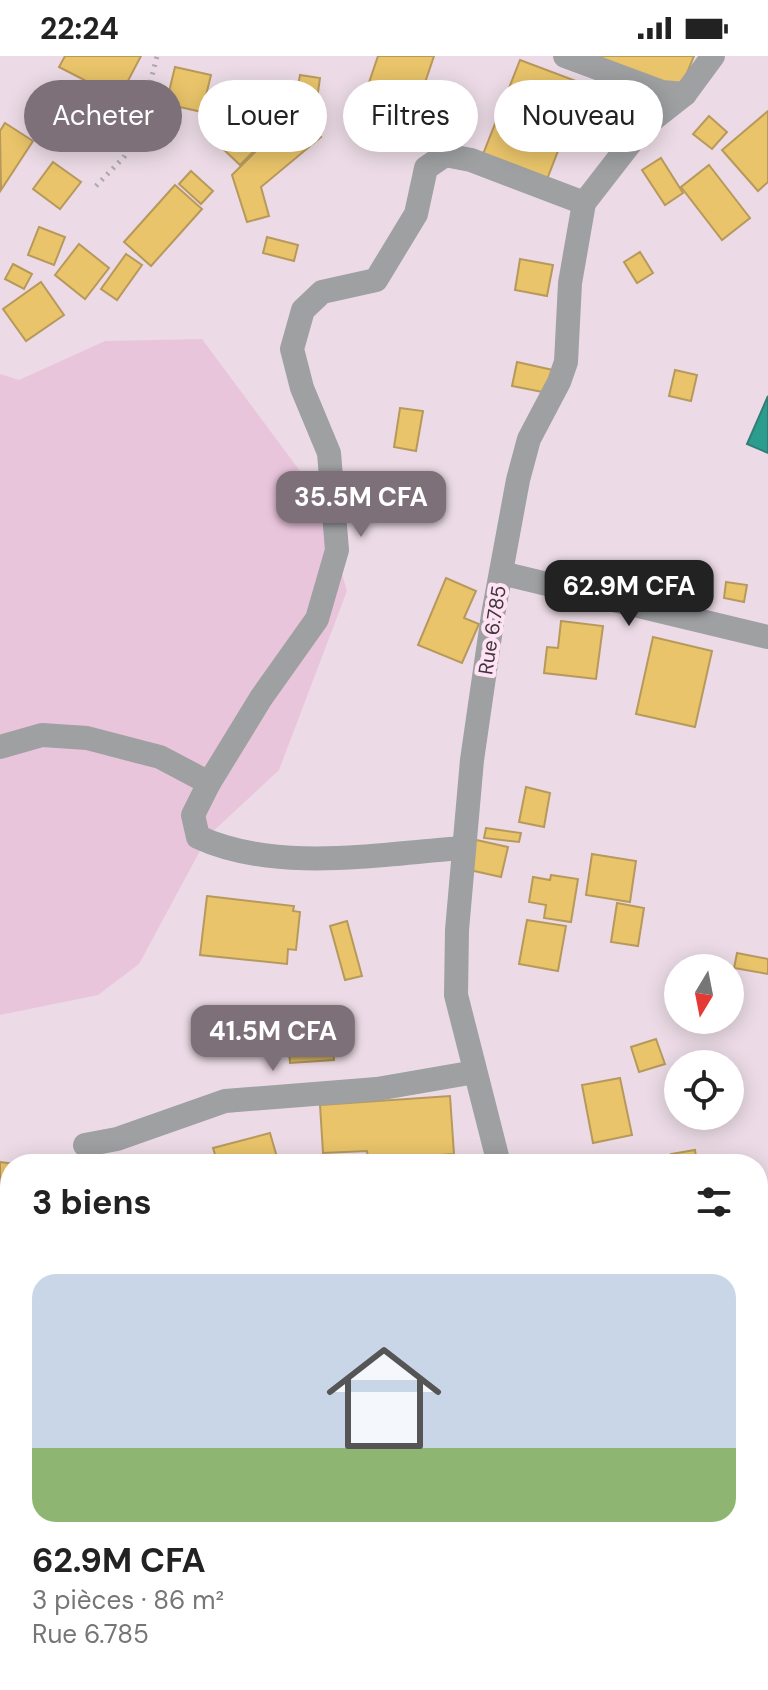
<!DOCTYPE html>
<html lang="fr">
<head>
<meta charset="utf-8">
<style>
	body { margin:0; font-family:"DM Sans",sans-serif; background:#f6f6f6; color:#222; height:100vh; display:flex; flex-direction:column; font-size:30px; white-space:nowrap }
	* { box-sizing:border-box; margin:0 }
	p { font-size:26px; color:#767676 }
	.icon { flex:none; width:44px; height:44px; fill:none; stroke:currentColor; stroke-width:2; stroke-linecap:round; stroke-linejoin:round }
	.map { position:relative; flex:1; overflow:hidden }
	.sheet { position:absolute; left:0px; top:1098px; width:768px; height:536px; display:flex; flex-direction:column; background:#fff; border-radius:32px 32px 0 0; box-shadow:0 4px 20px #0003 }
	.sheet>* { flex:none }
	.banner { position:absolute; left:24px; top:24px; width:720px; height:72px; display:flex; gap:16px }
	.needle { width:52px; rotate:190deg }
	.controls { position:absolute; left:664px; top:898px; display:grid; gap:16px }
	.controls a { display:grid; place-items:center; width:80px; height:80px; border-radius:50%; background:#fff; box-shadow:0 4px 20px #0003; font-size:40px }
	.price { position:absolute; translate:-50% -68px; padding:0 18px; border-radius:16px; background:#7d7078; color:#fff; font-size:26px; line-height:52px; filter:drop-shadow(0 2px 4px #0008) }
	.price::after { content:''; position:absolute; left:50%; top:48px; width:24px; height:18px; margin-left:-12px; background:inherit; clip-path:polygon(0 0,100% 0,50% 100%) }
	.price.active { background:#222; color:#fff }
	ul { padding:0; list-style:none }
	li { display:grid; align-content:center; gap:16px; height:424px; padding:0 32px }
	li+li { border-top:2px solid #e0e0e0 }
	li span { display:grid; place-items:center; height:248px; border-radius:24px; color:#555 }
	li>.icon { margin-inline-start:auto }
	span .icon { width:144px; height:144px; fill:#fffc; stroke-width:1 }
	li b { font-size:34px }
	h2 { display:flex; justify-content:space-between; align-items:center; height:96px; padding:0 32px; font-size:34px }
	.chip { padding:0 28px; border-radius:36px; background:#fff; box-shadow:0 4px 20px #0003; font-size:28px; line-height:72px }
	.chip.active { background:#7d7078; color:#fff }
	.status { display:flex; justify-content:space-between; align-items:center; height:56px; padding:0 40px; background:#fff; direction:ltr }
	.status svg { height:22px; fill:currentColor }
	.map>svg:first-child { display:block }
	.grass { fill:#e9c5dc }
	.homes { fill:#e9c46a; stroke:#b7995c; stroke-width:2 }
	.schools { fill:#2a9d8f; stroke:#317e76; stroke-width:2 }
	.lines { fill:none; stroke-linecap:round; stroke-linejoin:round }
	.path { stroke:#aba9ac; stroke-width:5; stroke-dasharray:2 6; stroke-linecap:butt }
	.minor { stroke:#9ea0a1; stroke-width:24 }
	.labels { text-anchor:middle; dominant-baseline:central; stroke-width:8; stroke-linejoin:round; paint-order:stroke }
	.street-label { font-size:20px; fill:#41363d; stroke:#ffe3f5 }
</style>
</head>
<body>
<div class="status"><b>22:24</b><svg viewBox="0 0 49 12"><path d="M0 12V9h3v3zM5 12V6h3v6zM10 12V3h3v9zM15 12V0h3v12zM26 1h20v11H26zM47 4h2v5h-2z"/></svg></div>
<div class="map">
<svg width="768" height="1634" viewBox="0 0 768 1634">
	<rect width="100%" height="100%" fill="#ecdbe6"/>
	<!-- grass -->
	<g class="grass">
		<path d="M202,283l118,159 27,93 -68,179 -71,66 -69,128 -41,31 -98,20v-641l19,6 86,-39z"/>
		<path d="M10,1287v337h419l2,10h-431v-344z"/>
	</g>
	<!-- homes -->
	<g class="homes">
		<path d="M65,0h76l-22,42 -60,-31z"/>
		<path d="M378,0h56l-25,74 -51,-15z"/>
		<path d="M597,0h97l-14,34z"/>
		<path d="M520,4l64,24 -40,103 -64,-25z"/>
		<path d="M175,11l36,8 -9,37 -36,-8z"/>
		<path d="M300,19l20,3 -4,28 -21,-3z"/>
		<path d="M768,55v71l-10,9 -36,-41z"/>
		<path d="M295,56l26,25 -60,50 8,29 -22,6 -15,-47z"/>
		<path d="M709,60l18,16 -15,17 -19,-15z"/>
		<path d="M5,67l28,18 -32,49 -1,-59z"/>
		<path d="M239,70l20,20 -19,19 -21,-20z"/>
		<path d="M661,102l22,35 -18,12 -23,-35z"/>
		<path d="M53,106l28,20 -21,27 -27,-20z"/>
		<path d="M709,109l41,53 -28,22 -41,-53z"/>
		<path d="M191,115l22,20 -12,13 -22,-20z"/>
		<path d="M175,129l27,24 -51,57 -27,-24z"/>
		<path d="M39,171l26,10 -11,28 -26,-10z"/>
		<path d="M267,181l31,8 -4,16 -31,-8z"/>
		<path d="M79,188l30,24 -24,31 -30,-24z"/>
		<path d="M640,196l13,21 -16,10 -13,-21z"/>
		<path d="M126,198l16,11 -25,35 -16,-11z"/>
		<path d="M520,203l33,6 -6,31 -32,-6z"/>
		<path d="M13,208l19,10 -8,15 -19,-10z"/>
		<path d="M41,226l23,33 -38,26 -23,-32z"/>
		<path d="M517,306l36,8 -5,23 -36,-7z"/>
		<path d="M675,314l22,5 -6,26 -22,-5z"/>
		<path d="M400,352l23,3 -7,40 -22,-4z"/>
		<path d="M446,522l30,13 -12,27 15,6 -17,39 -44,-18z"/>
		<path d="M726,526l21,3 -3,17 -20,-4z"/>
		<path d="M561,565l42,5 -7,53 -52,-6 3,-26 11,1z"/>
		<path d="M653,581l59,14 -17,76 -59,-13z"/>
		<path d="M526,731l24,6 -6,34 -25,-5z"/>
		<path d="M486,772l35,5 -2,9 -35,-4z"/>
		<path d="M472,783l36,8 -7,30 -36,-8z"/>
		<path d="M592,798l44,7 -6,41 -44,-7z"/>
		<path d="M551,819l27,4 -7,43 -27,-4 2,-13 -17,-3 4,-25 17,3z"/>
		<path d="M207,840l87,10 -1,5 7,1 -4,38 -8,-1 -1,15 -87,-9z"/>
		<path d="M617,847l27,5 -6,38 -27,-4z"/>
		<path d="M527,864l39,6 -8,45 -39,-7z"/>
		<path d="M347,865l15,55 -17,4 -15,-54z"/>
		<path d="M737,897l31,6v15l-34,-6z"/>
		<path d="M331,963l3,41 -44,3 -3,-41z"/>
		<path d="M656,983l9,25 -26,8 -8,-25z"/>
		<path d="M620,1022l12,57 -39,8 -11,-58z"/>
		<path d="M450,1040l4,58 -86,6 -1,-9 -44,2 -3,-48z"/>
		<path d="M270,1077l9,31h-61l-5,-16z"/>
		<path d="M695,1094l2,14h-24l-2,-10z"/>
		<path d="M0,1106l15,2h-5v29l-10,-1z"/>
		<path d="M759,1256l9,30v49l-10,3z"/>
	</g>
	<!-- schools -->
	<path class="schools" d="M768,340v57l-21,-9z"/>
	<g class="lines">
		<!-- path -->
		<path class="path" d="M96,130l28,-29 18,-41 15,-60"/>
		<!-- minor -->
		<g class="minor">
			<path d="M565,0l97,36 23,2"/>
			<path d="M501,517l267,64"/>
			<path d="M0,691l42,-12 45,3 73,19 49,26"/>
			<path d="M463,792c-84,6 -187,25 -265,-11l-5,-22 16,-32 52,-85 56,-79 20,-69 -8,-97 -27,-65 -10,-39 11,-39 19,-18 54,-12 40,-66 10,-46 19,-13 26,5 113,43"/>
			<path d="M85,1089l32,-6 108,-38 152,-12 98,-17"/>
			<path d="M499,1108l-43,-169 1,-65 15,-170 21,-145 25,-135 11,-41 30,-57 7,-20 4,-79 14,-80 59,-76 42,-33 28,-38"/>
			<path d="M758,1350l10,-3"/>
			<path d="M0,1383l10,-1"/>
			<path d="M564,1624l1,10"/>
		</g>
	</g>
	<g class="labels">
		<!-- street labels -->
		<g class="street-label">
			<text transform="translate(492 574) rotate(-81)">Rue 6.785</text>
		</g>
	</g>
</svg>
<div class="controls">
<a><svg class="needle" viewBox="-14 -14 28 28"><path d="M0-13l5 13h-10z" fill="#e53935"/><path d="M0 13l5-13h-10z" fill="#767676"/></svg></a>
<a><svg class="icon" aria-label="locate" viewBox="0 0 24 24"><circle cx="12" cy="12" r="6"/><path d="M12 2v4M12 18v4M2 12h4M18 12h4"/></svg></a>
</div>
<b class="price" style="left:361px;top:483px">35.5M CFA</b>
<b class="price active" style="left:629px;top:572px">62.9M CFA</b>
<b class="price" style="left:273px;top:1017px">41.5M CFA</b>
<div class="banner">
<a class="chip active">Acheter</a>
<a class="chip">Louer</a>
<a class="chip">Filtres</a>
<a class="chip">Nouveau</a>
</div>
<section class="sheet">
<h2>3 biens<svg class="icon" aria-label="filters" viewBox="0 0 24 24"><path d="M4 7h16M4 17h16"/><circle cx="9" cy="7" r="2"/><circle cx="15" cy="17" r="2"/></svg></h2>
<ul>
<li><span style="background:linear-gradient(#c9d6e8 70%,#8fb573 0)"><svg class="icon" aria-label="home" viewBox="0 0 24 24"><path d="M3 11l9-7 9 7M6 9v11h12V9"/></svg></span><div><b>62.9M CFA</b><p>3 pièces · 86 m²</p><p>Rue 6.785</p></div></li>
</ul>
</section>
</div>
</body>
</html>
